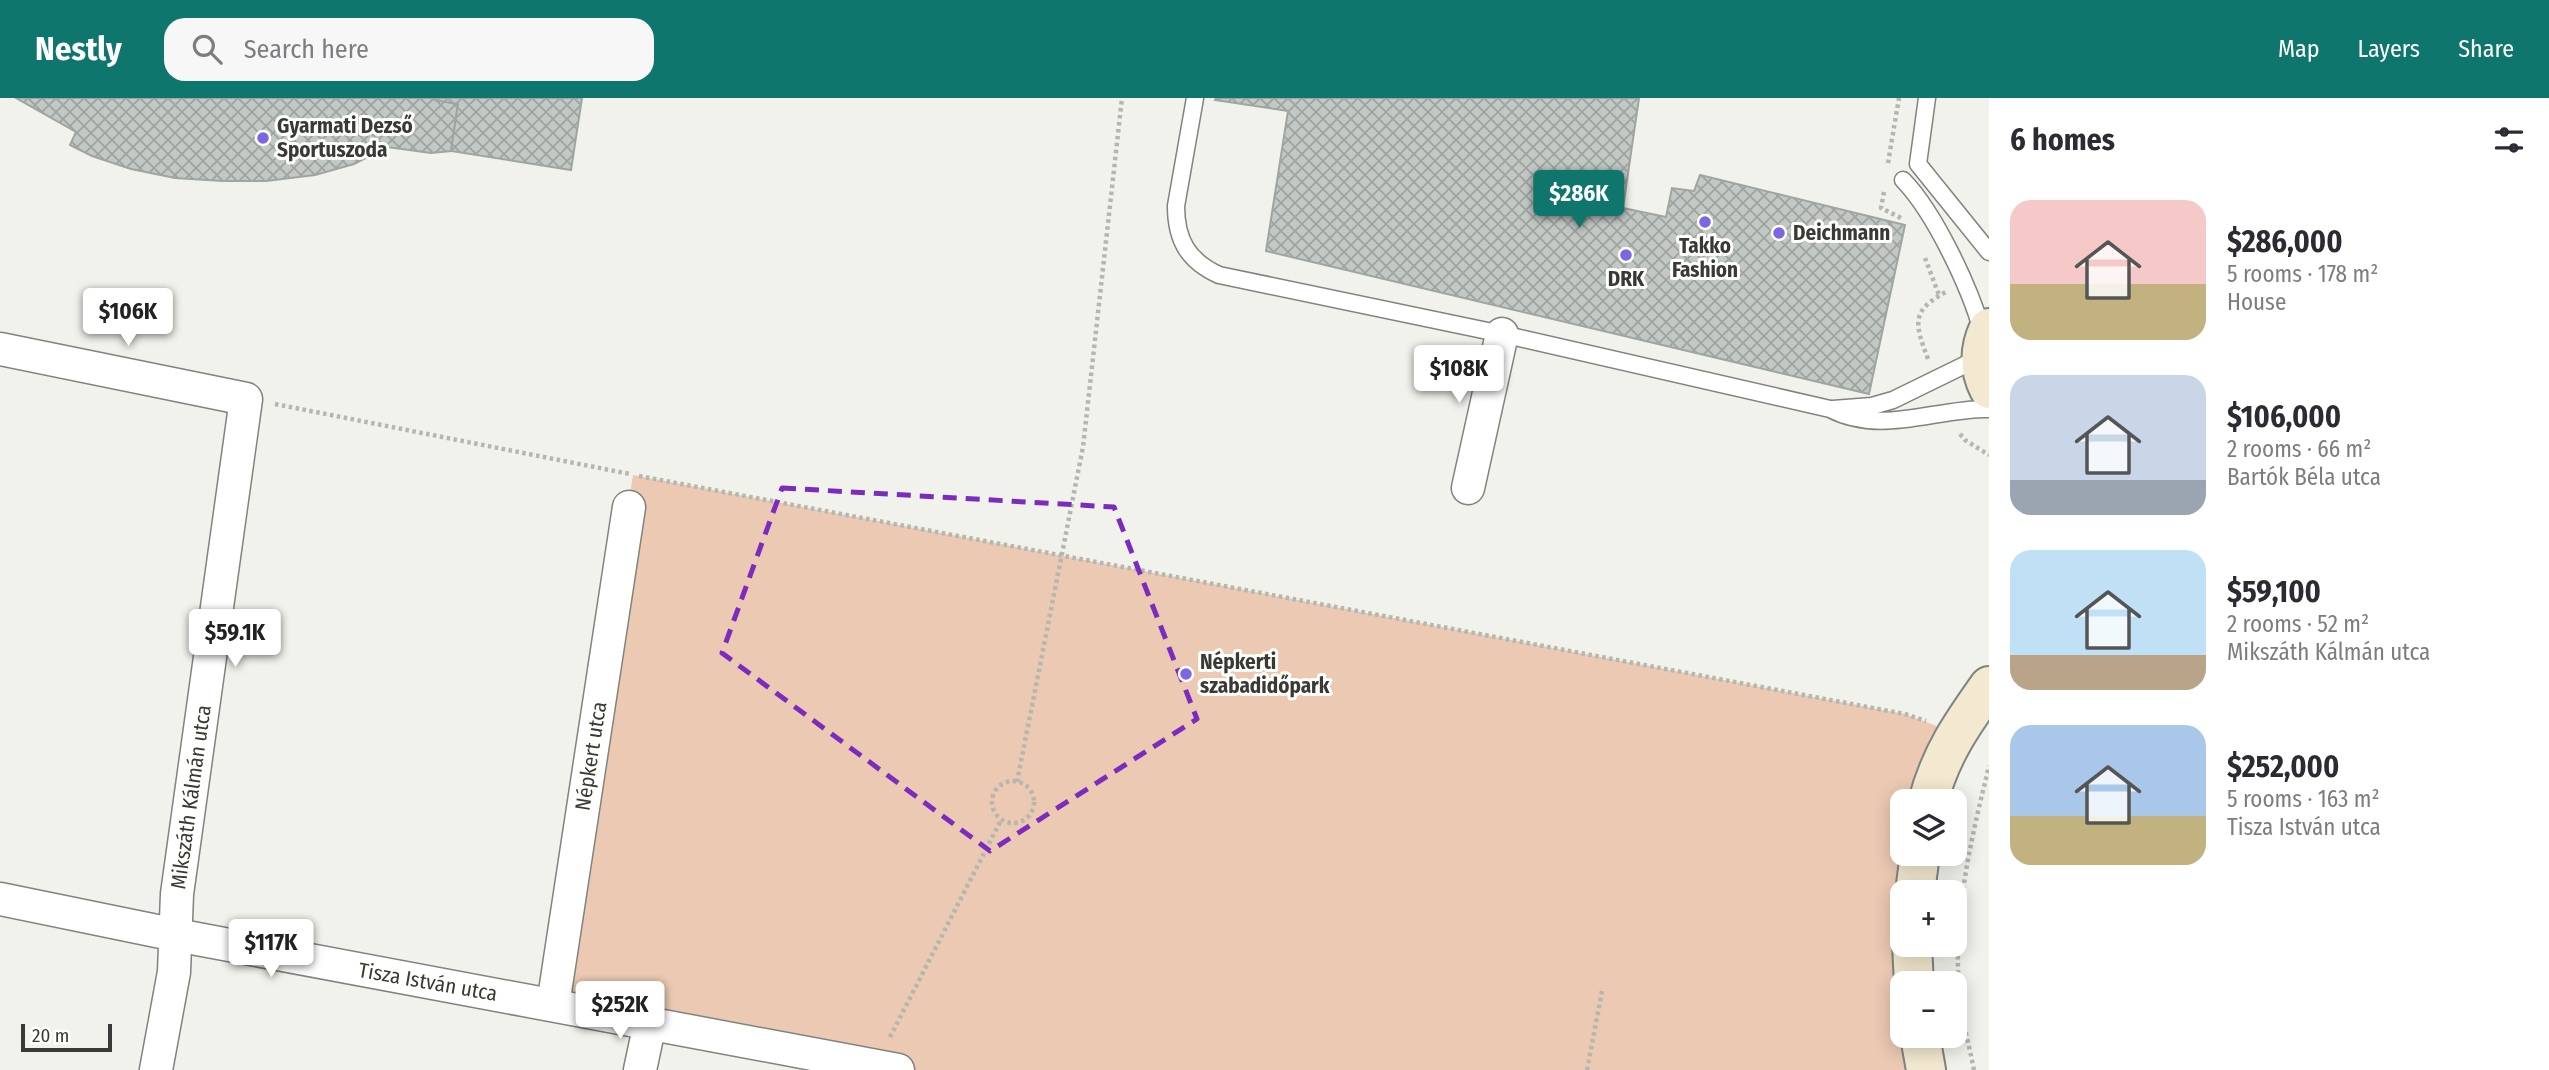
<!DOCTYPE html>
<html lang="en">
<head>
<meta charset="utf-8">
<style>
	body { margin:0; font-family:"Fira Sans Condensed",sans-serif; background:#f7f7f7; color:#2b2b33; height:100vh; display:flex; flex-direction:column; font-size:26px; white-space:nowrap }
	* { box-sizing:border-box; margin:0 }
	p { font-size:23px; color:#7c7c81 }
	.icon { flex:none; width:38px; height:38px; fill:none; stroke:currentColor; stroke-width:2; stroke-linecap:round; stroke-linejoin:round }
	.map { position:relative; flex:1; overflow:hidden }
	.side { display:flex; flex-direction:column; background:#fff; width:560px }
	.side>* { flex:none }
	.buttons { position:absolute; left:1890px; top:691px; display:grid; gap:14px }
	.buttons a { display:grid; place-items:center; width:77px; height:77px; border-radius:14px; background:#fff; box-shadow:0 4px 18px #0003; font-size:35px }
	.scale { position:absolute; left:21px; bottom:18px; width:91px; box-sizing:border-box; padding-left:7px; border:4px solid #393a37; border-top:0; font-size:19px; line-height:24px; white-space:nowrap; color:#393a37; -webkit-text-stroke:5px #fefffb; paint-order:stroke }
	.price { position:absolute; translate:-50% -60px; padding:0 16px; border-radius:7px; background:#fff; color:#222; font-size:23px; line-height:46px; filter:drop-shadow(0 2px 4px #0008) }
	.price::after { content:''; position:absolute; left:50%; top:42px; width:21px; height:16px; margin-left:-10px; background:inherit; clip-path:polygon(0 0,100% 0,50% 100%) }
	.price.active { background:#0f766e; color:#fff }
	ul { padding:0; list-style:none }
	li { display:flex; align-items:center; gap:21px; height:175px; padding:0 21px }
	li span { display:grid; place-items:center; flex:none; width:196px; height:140px; border-radius:21px; color:#555 }
	li>.icon { margin-inline-start:auto }
	span .icon { width:84px; height:84px; fill:#fffc; stroke-width:1 }
	li b { font-size:30px }
	h2 { display:flex; justify-content:space-between; align-items:center; height:84px; padding:0 21px; font-size:30px }
	header { display:flex; align-items:center; gap:42px; box-sizing:border-box; height:98px; padding:0 35px; background:#0f766e; color:#fff }
	header strong { font-size:33px }
	nav { display:flex; gap:38px; margin-inline-start:auto; font-size:24px }
	.search { width:490px; height:63px; background:#f7f7f7; display:flex; align-items:center; gap:18px; box-sizing:border-box; padding:0 24px; border-radius:21px; color:#7c7c81; font-size:26px }
	main { display:flex; flex:1; min-height:0 }
	.map>svg:first-child { display:block }
	.park { fill:#ebc9b2 }
	.building { fill:url(#building-cross-hatch); stroke:#9fa5a1; stroke-width:2 }
	.lines { fill:none; stroke-linecap:round; stroke-linejoin:round }
	.lane-casing { stroke:#81837d; stroke-width:19 }
	.street-casing { stroke:#81837d; stroke-width:35 }
	.secondary-casing { stroke:#81837d; stroke-width:42 }
	.path { stroke:#b4b6b0; stroke-width:4.5; stroke-dasharray:3.5 3.5; stroke-linecap:butt }
	.lane { stroke:#fff; stroke-width:16 }
	.street { stroke:#fff; stroke-width:32 }
	.secondary { stroke:#f3e9d0; stroke-width:38 }
	.marked { fill:none; stroke:#7b2cbf; stroke-width:5; stroke-dasharray:14 9; stroke-linejoin:round }
	.poi-dot { fill:#7d66e1; stroke:#fefffb; stroke-width:2.5 }
	.labels { text-anchor:middle; dominant-baseline:central; stroke-width:6; stroke-linejoin:round; paint-order:stroke }
	.poi-label { font-size:21px; font-weight:bold; fill:#393a37; stroke:#fefffb; text-anchor:start }
	.street-label { font-size:21px; fill:#393a37; stroke:#fefffb }
</style>
</head>
<body>
<header>
<strong>Nestly</strong>
<div class="search"><svg class="icon" aria-label="search" viewBox="0 0 24 24"><circle cx="10" cy="10" r="6"/><path d="M15 15l6 6"/></svg>Search here</div>
<nav><a>Map</a><a>Layers</a><a>Share</a></nav>
</header>
<main>
<div class="map">
<svg width="1989" height="972" viewBox="0 0 1989 972">
	<defs>
		<pattern id="building-cross-hatch" width="8" height="8" patternUnits="userSpaceOnUse" patternTransform="scale(1.75)"><rect width="8" height="8" fill="#c2c8c3"/><path d="M0 0l8 8M0 8l8-8" fill="none" stroke="#9fa39f"/></pattern>
	</defs>
	<rect width="100%" height="100%" fill="#f0f2eb"/>
	<!-- park -->
	<path class="park" d="M633,377l1272,239 50,19 -27,68 -26,1v234l24,34h-1028l-345,-65z"/>
	<!-- building -->
	<g class="building">
		<path d="M16,0h420l-1,2 23,4 -7,47 -20,2 -44,-6 -33,17 -39,11 -49,6h-43l-48,-3 -44,-9 -39,-13 -22,-11 6,-13z"/>
		<path d="M436,0h146l-11,72 -120,-19 7,-47 -23,-4z"/>
		<path d="M1216,0h423l-16,110 43,9 6,-29 22,3 6,-16 205,50 -36,169 -603,-143 22,-140 -73,-11z"/>
	</g>
	<g class="lines">
		<!-- lane casing -->
		<g class="lane-casing">
			<g id="lane">
				<path d="M1195,0l-19,108c0,34 12,55 43,69l283,59 328,75c52,27 105,-1 159,0"/>
				<path d="M1927,0l-9,66 71,88"/>
				<path d="M1903,82c32,33 67,108 79,151"/>
				<path d="M1833,311l39,-3 21,-6 88,-43"/>
			</g>
		</g>
		<!-- street casing -->
		<g class="street-casing">
			<g id="street">
				<path d="M0,251l246,50 -69,495 -3,78 -18,98"/>
				<path d="M1468,390l34,-154"/>
				<path d="M0,801l176,36 722,135"/>
				<path d="M553,907l76,-498"/>
				<path d="M640,972l10,-47"/>
			</g>
		</g>
		<!-- secondary casing -->
		<g class="secondary-casing">
			<g id="secondary">
				<path d="M1989,230c-10,21 -10,41 0,61"/>
				<path d="M1928,704c12,-47 34,-78 61,-116"/>
				<path d="M1915,794l5,-38"/>
				<path d="M1912,847l2,39"/>
				<path d="M1920,938l6,34"/>
			</g>
		</g>
		<!-- path -->
		<g class="path">
			<path d="M1888,65l11,-65"/>
			<path d="M1884,94l-3,16 22,11"/>
			<path d="M1925,160l14,37"/>
			<path d="M1928,261c-13,-35 -18,-48 18,-67"/>
			<path d="M275,306l355,70"/>
			<path d="M1960,336l5,6 24,15"/>
			<path d="M639,378l1266,238 21,7"/>
			<circle cx="1013" cy="704" r="21"/>
			<path d="M1017,684l66,-335 39,-349"/>
			<path d="M890,939l111,-217"/>
			<path d="M1587,972l15,-79"/>
			<path d="M1974,972c-4,-21 -10,-42 -13,-64 -11,-79 9,-163 28,-240"/>
		</g>
		<!-- lane -->
		<use href="#lane" class="lane"/>
		<!-- street -->
		<use href="#street" class="street"/>
		<!-- secondary -->
		<use href="#secondary" class="secondary"/>
	</g>
	<!-- marked area -->
	<path class="marked" d="M782,390l332,19 83,212 -207,132 -268,-198z"/>
	<!-- markers -->
	<g class="poi-dot">
		<circle cx="263" cy="40" r="7"/>
		<circle cx="1705" cy="124" r="7"/>
		<circle cx="1779" cy="135" r="7"/>
		<circle cx="1626" cy="157" r="7"/>
		<circle cx="1186" cy="576" r="7"/>
	</g>
	<g class="labels">
		<!-- poi labels -->
		<g class="poi-label">
			<text x="277" y="28">Gyarmati Dezső<tspan x="277" dy="24">Sportuszoda</tspan></text>
			<text x="1793" y="135">Deichmann</text>
			<text x="1705" y="148" text-anchor="middle">Takko<tspan x="1705" dy="24">Fashion</tspan></text>
			<text x="1626" y="181" text-anchor="middle">DRK</text>
			<text x="1200" y="564">Népkerti<tspan x="1200" dy="24">szabadidőpark</tspan></text>
		</g>
		<!-- street labels -->
		<g class="street-label">
			<text transform="translate(591 658) rotate(-81)">Népkert utca</text>
			<text transform="translate(191 699) rotate(-82)">Mikszáth Kálmán utca</text>
			<text transform="translate(428 884) rotate(10)">Tisza István utca</text>
		</g>
	</g>
</svg>
<div class="buttons">
<a><svg class="icon" aria-label="layers" viewBox="0 0 24 24"><path d="M12 4l9 5-9 5-9-5zM3 14l9 5 9-5"/></svg></a>
<a>+</a>
<a>−</a>
</div>
<div class="scale">20 m</div>
<b class="price active" style="left:1579px;top:132px">$286K</b>
<b class="price" style="left:128px;top:250px">$106K</b>
<b class="price" style="left:1459px;top:307px">$108K</b>
<b class="price" style="left:235px;top:571px">$59.1K</b>
<b class="price" style="left:271px;top:881px">$117K</b>
<b class="price" style="left:620px;top:943px">$252K</b>
</div>
<section class="side">
<h2>6 homes<svg class="icon" aria-label="filters" viewBox="0 0 24 24"><path d="M4 7h16M4 17h16"/><circle cx="9" cy="7" r="2"/><circle cx="15" cy="17" r="2"/></svg></h2>
<ul>
<li><span style="background:linear-gradient(#f6c9c9 60%,#c2b280 0)"><svg class="icon" aria-label="home" viewBox="0 0 24 24"><path d="M3 11l9-7 9 7M6 9v11h12V9"/></svg></span><div><b>$286,000</b><p>5 rooms · 178 m²</p><p>House</p></div></li>
<li><span style="background:linear-gradient(#c9d6e8 75%,#9aa5b1 0)"><svg class="icon" aria-label="home" viewBox="0 0 24 24"><path d="M3 11l9-7 9 7M6 9v11h12V9"/></svg></span><div><b>$106,000</b><p>2 rooms · 66 m²</p><p>Bartók Béla utca</p></div></li>
<li><span style="background:linear-gradient(#bfe0f5 75%,#b9a48a 0)"><svg class="icon" aria-label="home" viewBox="0 0 24 24"><path d="M3 11l9-7 9 7M6 9v11h12V9"/></svg></span><div><b>$59,100</b><p>2 rooms · 52 m²</p><p>Mikszáth Kálmán utca</p></div></li>
<li><span style="background:linear-gradient(#a9c7e8 65%,#c2b280 0)"><svg class="icon" aria-label="home" viewBox="0 0 24 24"><path d="M3 11l9-7 9 7M6 9v11h12V9"/></svg></span><div><b>$252,000</b><p>5 rooms · 163 m²</p><p>Tisza István utca</p></div></li>
</ul>
</section>
</main>
</body>
</html>
